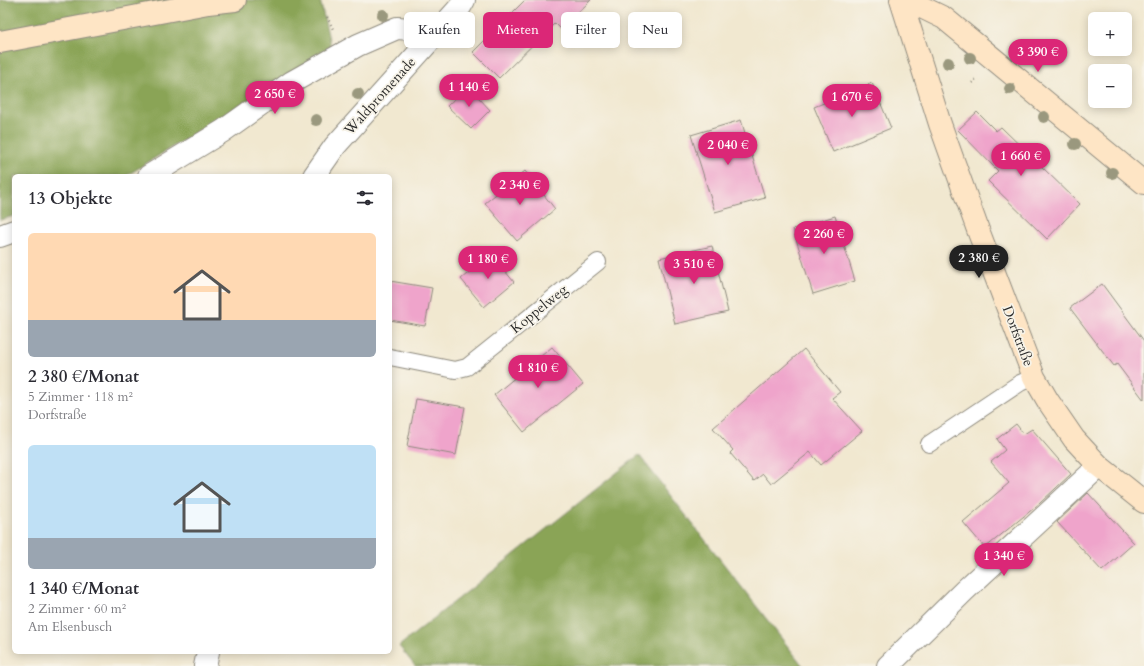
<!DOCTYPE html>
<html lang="de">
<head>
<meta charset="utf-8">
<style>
	body { margin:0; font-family:Cardo,serif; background:#f7f7f7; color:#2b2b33; height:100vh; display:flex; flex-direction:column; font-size:15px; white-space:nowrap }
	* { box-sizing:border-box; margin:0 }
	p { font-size:13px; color:#7c7c81 }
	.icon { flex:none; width:22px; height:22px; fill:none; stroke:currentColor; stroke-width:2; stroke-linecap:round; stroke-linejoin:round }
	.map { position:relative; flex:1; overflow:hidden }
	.sheet { position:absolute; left:12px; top:174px; width:380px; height:480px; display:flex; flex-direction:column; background:#fff; border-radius:6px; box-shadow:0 2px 10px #0003 }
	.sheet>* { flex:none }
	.guide { position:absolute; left:404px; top:12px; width:380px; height:36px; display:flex; gap:8px }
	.buttons { position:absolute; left:1088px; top:12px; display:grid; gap:8px }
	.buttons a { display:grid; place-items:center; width:44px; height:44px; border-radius:6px; background:#fff; box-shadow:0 2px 10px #0003; font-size:20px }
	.price { position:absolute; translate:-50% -34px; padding:0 9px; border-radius:14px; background:#db2777; color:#fff; font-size:13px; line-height:26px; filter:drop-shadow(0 1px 2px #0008) }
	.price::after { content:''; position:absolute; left:50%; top:24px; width:12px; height:9px; margin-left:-6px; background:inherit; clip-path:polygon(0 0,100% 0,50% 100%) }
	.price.current { background:#222; color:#fff }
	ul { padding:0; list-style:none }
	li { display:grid; align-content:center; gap:8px; height:212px; padding:0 16px }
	li span { display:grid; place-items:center; height:124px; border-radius:6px; color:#555 }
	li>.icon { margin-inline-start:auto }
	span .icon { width:72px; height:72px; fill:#fffc; stroke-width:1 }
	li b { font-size:17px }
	h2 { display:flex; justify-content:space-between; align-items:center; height:48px; padding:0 16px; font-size:17px }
	.pill { padding:0 14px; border-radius:6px; background:#fff; box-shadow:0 2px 10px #0003; font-size:14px; line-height:36px }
	.pill.current { background:#db2777; color:#fff }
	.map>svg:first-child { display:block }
	.forest { fill:#8aa456; stroke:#5a6840 }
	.building { fill:#efa4cb }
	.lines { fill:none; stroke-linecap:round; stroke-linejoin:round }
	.service-casing { stroke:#8e8a7e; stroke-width:18 }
	.minor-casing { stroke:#8e8a7e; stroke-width:24 }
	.secondary-casing { stroke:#8e8a7e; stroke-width:24 }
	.path { stroke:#8e8a7e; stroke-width:2.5; stroke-dasharray:1 3; stroke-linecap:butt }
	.service { stroke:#fff; stroke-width:16 }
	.minor { stroke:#fff; stroke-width:22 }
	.secondary { stroke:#fee5c5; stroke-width:22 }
	.tree { fill:#9a987e }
	.labels { text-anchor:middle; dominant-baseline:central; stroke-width:3.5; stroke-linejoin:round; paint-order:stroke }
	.street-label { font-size:14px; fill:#2b2b2b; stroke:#f7f3e8 }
</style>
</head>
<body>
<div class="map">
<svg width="1144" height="666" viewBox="0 0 1144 666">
	<rect width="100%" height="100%" fill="#f7f3e8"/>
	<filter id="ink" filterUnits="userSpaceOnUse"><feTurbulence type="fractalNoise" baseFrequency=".025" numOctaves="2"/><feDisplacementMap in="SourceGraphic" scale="8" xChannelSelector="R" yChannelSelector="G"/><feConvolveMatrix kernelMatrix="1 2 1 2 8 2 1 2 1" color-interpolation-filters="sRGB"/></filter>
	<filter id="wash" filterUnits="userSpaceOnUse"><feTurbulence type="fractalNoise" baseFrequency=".012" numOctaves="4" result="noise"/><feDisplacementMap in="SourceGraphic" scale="16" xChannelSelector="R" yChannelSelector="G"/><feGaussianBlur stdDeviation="0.9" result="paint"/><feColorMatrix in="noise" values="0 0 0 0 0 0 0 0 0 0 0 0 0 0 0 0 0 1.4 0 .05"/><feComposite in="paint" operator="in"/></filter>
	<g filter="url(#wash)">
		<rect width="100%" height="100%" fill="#f1e8d0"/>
		<!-- forest -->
		<g class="forest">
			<path d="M0,0h320l11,48 -205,128h-112v40l-14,4z"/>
			<path d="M639,455l164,211h-388l-16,-20z"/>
		</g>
		<g id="blocks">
			<!-- building -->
			<g class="building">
				<path d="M525,0h66l-30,29 -6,-6 -56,55 -26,-26z"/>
				<path d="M872,83l19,45 -58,24 -19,-45z"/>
				<path d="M468,86l22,24 -19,19 -24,-23z"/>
				<path d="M977,112l19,19 5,-4 79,77 -33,35 -59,-58 10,-10 -40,-41z"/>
				<path d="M741,120l24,78 -50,14 -24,-77z"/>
				<path d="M525,171l30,38 -38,32 -32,-38z"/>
				<path d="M835,216l20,65 -42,13 -20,-65z"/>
				<path d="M712,246l16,66 -53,12 -16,-66z"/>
				<path d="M491,254l23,28 -30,25 -23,-28z"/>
				<path d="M390,281l42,7 -7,38 -35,-6z"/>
				<path d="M1102,284l42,57v59l-27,-36 -3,2 -44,-58z"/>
				<path d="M552,347l31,37 -59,48 -30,-37z"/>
				<path d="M804,349l36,43 -8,6 30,33 -41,34 -11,-13 -39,32 -8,-10 -9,7 -24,-28 3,-3 -20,-22z"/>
				<path d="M416,399l49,8 -9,48 -49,-9z"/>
				<path d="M1016,424l8,10 8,-5 39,45 -31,29 -55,45 -22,-26 46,-39 -18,-21 14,-12 -8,-11z"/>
				<path d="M1088,493l46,50 -32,28 -45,-49z"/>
			</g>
		</g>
	</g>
	<g filter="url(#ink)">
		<use href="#blocks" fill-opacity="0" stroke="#8e8a7e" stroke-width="1"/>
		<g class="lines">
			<!-- service casing -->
			<g class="service-casing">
				<g id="service">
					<path d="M390,357l65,13 12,-3 131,-105"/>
					<path d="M929,444l91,-61 14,-6"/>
				</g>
			</g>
			<!-- minor casing -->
			<g class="minor-casing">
				<g id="minor">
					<path d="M149,176l74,-45 69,-49 66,-37 39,-17 14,1 16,14"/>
					<path d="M314,176l21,-30 125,-139 4,-7"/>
					<path d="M0,236l14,-5"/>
					<path d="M205,666l3,-14"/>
					<path d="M888,666l76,-75 135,-125"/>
				</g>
			</g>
			<!-- secondary casing -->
			<g class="secondary-casing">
				<g id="secondary">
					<path d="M901,0l39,124 38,106 56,147 14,24 26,38 25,27 45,36"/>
					<path d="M907,0l37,18 200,165"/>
					<path d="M0,42l208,-39 27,-3"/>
				</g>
			</g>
			<!-- path -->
			<g class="path">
				<path d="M327,17l6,12"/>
				<path d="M972,83l5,-5"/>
			</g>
			<!-- service -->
			<use href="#service" class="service"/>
			<!-- minor -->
			<use href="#minor" class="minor"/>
			<!-- secondary -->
			<use href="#secondary" class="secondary"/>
		</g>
		<!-- trees -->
		<g class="tree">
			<circle cx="383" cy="15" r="6"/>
			<circle cx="970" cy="58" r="6"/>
			<circle cx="948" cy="63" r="6"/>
			<circle cx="1010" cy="89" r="6"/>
			<circle cx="358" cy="94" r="6"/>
			<circle cx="1044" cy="117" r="6"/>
			<circle cx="316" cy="120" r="6"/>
			<circle cx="1075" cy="144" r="6"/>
			<circle cx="1112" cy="173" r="6"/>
		</g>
	</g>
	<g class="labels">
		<!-- street labels -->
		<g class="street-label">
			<text transform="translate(380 96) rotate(-48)">Waldpromenade</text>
			<text transform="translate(539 309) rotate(-39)">Koppelweg</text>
			<text transform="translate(1018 336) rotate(69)">Dorfstraße</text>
		</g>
	</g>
</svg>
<div class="buttons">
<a>+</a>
<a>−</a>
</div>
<b class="price" style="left:1038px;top:73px">3 390 €</b>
<b class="price" style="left:469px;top:108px">1 140 €</b>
<b class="price" style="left:275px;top:115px">2 650 €</b>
<b class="price" style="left:852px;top:118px">1 670 €</b>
<b class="price" style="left:728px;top:166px">2 040 €</b>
<b class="price" style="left:1021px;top:177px">1 660 €</b>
<b class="price" style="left:520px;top:206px">2 340 €</b>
<b class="price" style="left:824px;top:255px">2 260 €</b>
<b class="price current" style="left:979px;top:279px">2 380 €</b>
<b class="price" style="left:488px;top:280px">1 180 €</b>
<b class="price" style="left:694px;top:285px">3 510 €</b>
<b class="price" style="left:538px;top:389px">1 810 €</b>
<b class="price" style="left:1004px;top:577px">1 340 €</b>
<div class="guide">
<a class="pill">Kaufen</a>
<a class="pill current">Mieten</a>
<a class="pill">Filter</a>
<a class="pill">Neu</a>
</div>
<section class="sheet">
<h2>13 Objekte<svg class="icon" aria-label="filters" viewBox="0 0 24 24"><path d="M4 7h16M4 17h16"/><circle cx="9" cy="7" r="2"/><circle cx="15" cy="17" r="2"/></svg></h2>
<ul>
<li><span style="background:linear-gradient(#ffd9b3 70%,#9aa5b1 0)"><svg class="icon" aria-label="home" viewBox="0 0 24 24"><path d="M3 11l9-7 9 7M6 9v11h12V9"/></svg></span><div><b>2 380 €/Monat</b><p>5 Zimmer · 118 m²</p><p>Dorfstraße</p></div></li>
<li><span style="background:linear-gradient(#bfe0f5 75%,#9aa5b1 0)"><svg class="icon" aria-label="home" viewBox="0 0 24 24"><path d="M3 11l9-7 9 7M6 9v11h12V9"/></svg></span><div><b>1 340 €/Monat</b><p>2 Zimmer · 60 m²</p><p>Am Elsenbusch</p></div></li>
</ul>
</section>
</div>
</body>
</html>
